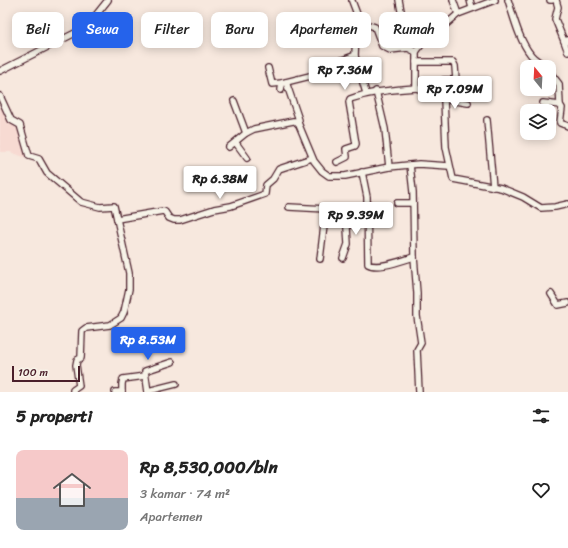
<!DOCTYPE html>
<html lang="id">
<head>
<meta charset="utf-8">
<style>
	body { margin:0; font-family:Sriracha,sans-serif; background:#f2f2f2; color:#222; height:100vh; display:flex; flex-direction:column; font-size:15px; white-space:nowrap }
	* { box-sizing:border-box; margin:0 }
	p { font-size:13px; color:#767676 }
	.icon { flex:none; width:22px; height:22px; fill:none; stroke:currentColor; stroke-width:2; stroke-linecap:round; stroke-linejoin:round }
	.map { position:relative; height:392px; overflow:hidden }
	.drawer { display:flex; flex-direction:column; background:#fff; flex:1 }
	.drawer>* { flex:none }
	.top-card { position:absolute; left:12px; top:12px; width:544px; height:36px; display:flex; gap:8px }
	.needle { width:26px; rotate:342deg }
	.controls { position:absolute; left:520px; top:60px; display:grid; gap:8px }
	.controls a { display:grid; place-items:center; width:36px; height:36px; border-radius:8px; background:#fff; box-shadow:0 2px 10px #0003; font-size:20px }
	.scale { position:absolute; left:12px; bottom:10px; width:68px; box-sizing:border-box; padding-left:4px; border:2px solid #4a1f2b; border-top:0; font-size:11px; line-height:14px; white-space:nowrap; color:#4a1f2b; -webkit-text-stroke:3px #f7f3e8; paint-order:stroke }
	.price { position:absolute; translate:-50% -34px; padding:0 9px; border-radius:4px; background:#fff; color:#222; font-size:13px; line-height:26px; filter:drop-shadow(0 1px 2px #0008) }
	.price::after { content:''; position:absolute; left:50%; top:24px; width:12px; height:9px; margin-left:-6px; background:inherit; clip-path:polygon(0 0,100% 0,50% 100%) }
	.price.active { background:#2563eb; color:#fff }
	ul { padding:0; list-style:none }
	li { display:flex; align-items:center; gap:12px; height:100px; padding:0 16px }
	li span { display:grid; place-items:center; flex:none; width:112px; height:80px; border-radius:8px; color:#555 }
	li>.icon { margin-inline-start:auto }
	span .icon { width:48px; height:48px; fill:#fffc; stroke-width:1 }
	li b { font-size:17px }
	h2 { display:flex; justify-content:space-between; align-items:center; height:48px; padding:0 16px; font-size:17px }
	.pill { padding:0 14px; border-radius:8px; background:#fff; box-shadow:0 2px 10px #0003; font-size:14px; line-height:36px }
	.pill.active { background:#2563eb; color:#fff }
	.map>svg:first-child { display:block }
	.built { fill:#f7dad2 }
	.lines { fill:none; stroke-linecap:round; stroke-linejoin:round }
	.minor-casing { stroke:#4a1f2b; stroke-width:8 }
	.minor { stroke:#f7f3e8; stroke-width:5.5 }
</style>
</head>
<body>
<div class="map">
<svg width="568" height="392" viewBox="0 0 568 392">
	<rect width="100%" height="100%" fill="#f7e8de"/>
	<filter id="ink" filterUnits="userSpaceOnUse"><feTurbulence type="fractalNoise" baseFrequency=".025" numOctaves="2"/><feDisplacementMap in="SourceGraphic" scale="8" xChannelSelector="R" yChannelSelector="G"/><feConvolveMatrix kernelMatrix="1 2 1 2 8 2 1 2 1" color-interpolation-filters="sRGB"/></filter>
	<g filter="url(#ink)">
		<!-- built -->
		<path class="built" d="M3,105l15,21 9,32 -17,-6h-10v-46z"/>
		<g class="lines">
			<!-- minor casing -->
			<g class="minor-casing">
				<g id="minor">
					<path d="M399,0l9,48"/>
					<path d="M453,0l5,14"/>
					<path d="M470,0l2,8"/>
					<path d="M495,0l-37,14 -15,13 -19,14 -8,11v36l22,7 6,4 2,48 7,32 48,9 22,9 18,11 14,-1 13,-3"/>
					<path d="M508,0c6,18 11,40 23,55 4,5 10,7 14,12"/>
					<path d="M550,0h2"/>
					<path d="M556,0l2,7 -3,12 9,22"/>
					<path d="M352,1l8,21 15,5 7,19 8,4 18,-2 8,4"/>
					<path d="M568,40l-4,1 4,11"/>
					<path d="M355,56l1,-26 3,-12"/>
					<path d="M416,62h37l2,4 1,14h-12"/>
					<path d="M268,68l4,16 10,-1"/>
					<path d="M0,71l79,-40 17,-16 12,-15"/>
					<path d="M549,71l10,13 1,21"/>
					<path d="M286,82l13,38 -2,3"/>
					<path d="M281,90l1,-7 40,-10 10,-9 21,-8h2l11,37"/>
					<path d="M376,91l9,38 4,38"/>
					<path d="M0,96l11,24 9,5 9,31 10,3 8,14 34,29 19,5 14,-1 3,13 46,-8 2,1 4,6 5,2h6l34,-11 17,-3 34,-12 1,-9 7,-6 6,-10 33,-11"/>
					<path d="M444,99l24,4"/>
					<path d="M234,101l12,32"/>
					<path d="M543,103l17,2 2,3 -2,15 8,3"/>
					<path d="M487,120l6,67"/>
					<path d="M236,143l11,15"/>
					<path d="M229,147l17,-14 8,-4 39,-8h3l3,4 15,36 8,10 7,5h16l44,-9 30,-3 30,2"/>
					<path d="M337,162l10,-5 -1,-8 9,-3 1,-2 -7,-42 1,-3c22,-8 42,-9 66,-11"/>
					<path d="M410,165l3,27 1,65 3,36v23l4,27 -4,7 2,42"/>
					<path d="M362,172l5,25 1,67c10,6 35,-4 46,-7"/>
					<path d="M397,203h16"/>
					<path d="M289,207l37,2"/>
					<path d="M343,258l5,-14 -2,-33"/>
					<path d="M320,259l6,-50 41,3"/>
					<path d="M551,294l7,11 10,-2"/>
					<path d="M148,391l28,-7"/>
					<path d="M73,392v-2l6,-4 -3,-21 1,-5 4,-2 1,-27 4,-3 24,-3 11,-7 3,-6 5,-23v-16l-12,-54"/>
					<path d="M115,392h7"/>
					<path d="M122,392v-8l1,-5 22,-3"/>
					<path d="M148,392l-3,-21 27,-9"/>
				</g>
			</g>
			<!-- minor -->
			<use href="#minor" class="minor"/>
		</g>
	</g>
</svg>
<div class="controls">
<a><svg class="needle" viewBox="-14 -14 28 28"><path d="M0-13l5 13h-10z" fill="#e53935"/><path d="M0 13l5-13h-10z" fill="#767676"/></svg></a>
<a><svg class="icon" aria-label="layers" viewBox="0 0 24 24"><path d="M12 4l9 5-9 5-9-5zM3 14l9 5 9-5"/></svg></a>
</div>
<div class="scale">100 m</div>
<b class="price" style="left:345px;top:91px">Rp 7.36M</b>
<b class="price" style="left:455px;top:110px">Rp 7.09M</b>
<b class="price" style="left:220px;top:200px">Rp 6.38M</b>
<b class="price" style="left:356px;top:236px">Rp 9.39M</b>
<b class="price active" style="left:148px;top:361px">Rp 8.53M</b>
<div class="top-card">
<a class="pill">Beli</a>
<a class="pill active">Sewa</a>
<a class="pill">Filter</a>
<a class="pill">Baru</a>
<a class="pill">Apartemen</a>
<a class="pill">Rumah</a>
</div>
</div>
<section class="drawer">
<h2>5 properti<svg class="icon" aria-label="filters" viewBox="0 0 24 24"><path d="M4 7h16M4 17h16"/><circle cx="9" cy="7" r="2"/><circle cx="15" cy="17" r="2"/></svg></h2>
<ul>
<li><span style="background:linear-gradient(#f6c9c9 60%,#9aa5b1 0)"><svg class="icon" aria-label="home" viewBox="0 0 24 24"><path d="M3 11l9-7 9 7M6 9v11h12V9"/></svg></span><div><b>Rp 8,530,000/bln</b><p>3 kamar · 74 m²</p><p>Apartemen</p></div><svg class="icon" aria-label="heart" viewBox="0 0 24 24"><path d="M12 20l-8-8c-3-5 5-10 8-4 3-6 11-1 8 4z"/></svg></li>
</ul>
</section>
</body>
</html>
